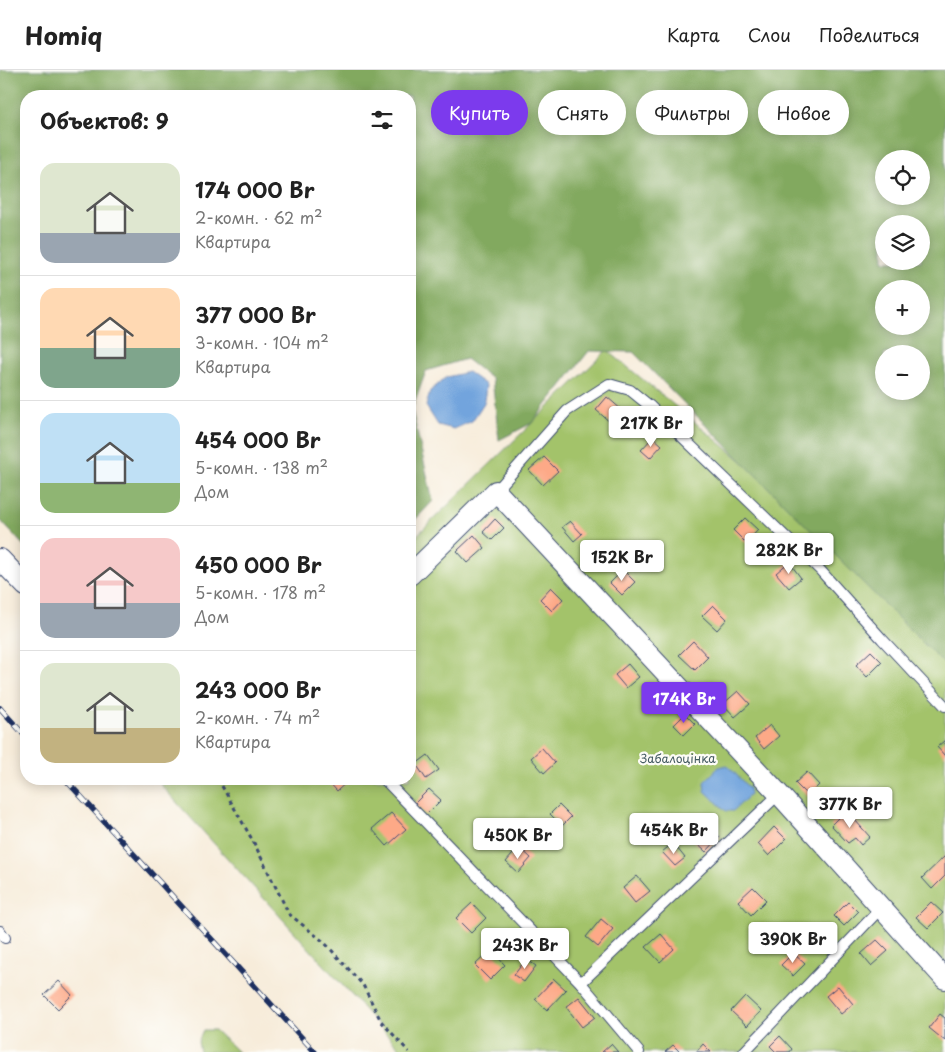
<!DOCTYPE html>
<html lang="ru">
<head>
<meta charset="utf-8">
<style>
	body { margin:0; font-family:"Playpen Sans",sans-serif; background:#f2f2f2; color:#222; height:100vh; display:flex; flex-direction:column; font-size:19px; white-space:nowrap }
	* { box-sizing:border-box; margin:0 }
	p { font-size:16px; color:#767676 }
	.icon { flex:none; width:28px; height:28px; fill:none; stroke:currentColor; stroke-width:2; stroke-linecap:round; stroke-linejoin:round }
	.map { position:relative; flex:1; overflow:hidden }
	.drawer { position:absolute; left:20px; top:20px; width:396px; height:695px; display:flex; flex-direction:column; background:#fff; border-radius:20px; box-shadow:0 2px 12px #0003 }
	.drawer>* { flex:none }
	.top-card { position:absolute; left:431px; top:20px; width:439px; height:45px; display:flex; gap:10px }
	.controls { position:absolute; left:875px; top:80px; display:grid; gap:10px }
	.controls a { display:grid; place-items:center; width:55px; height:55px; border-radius:50%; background:#fff; box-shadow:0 2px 12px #0003; font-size:25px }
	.price { position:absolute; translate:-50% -42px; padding:0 11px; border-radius:5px; background:#fff; color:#222; font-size:16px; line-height:32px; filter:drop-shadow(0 1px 2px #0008) }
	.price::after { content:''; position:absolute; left:50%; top:30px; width:15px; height:11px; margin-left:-8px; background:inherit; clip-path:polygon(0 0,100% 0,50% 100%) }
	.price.on { background:#7c3aed; color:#fff }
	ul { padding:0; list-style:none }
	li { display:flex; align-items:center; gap:15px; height:125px; padding:0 20px }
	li+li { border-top:1px solid #e0e0e0 }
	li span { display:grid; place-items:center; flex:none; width:140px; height:100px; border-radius:15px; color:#555 }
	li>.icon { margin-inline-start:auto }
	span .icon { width:60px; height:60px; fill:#fffc; stroke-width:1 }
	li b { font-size:21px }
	h2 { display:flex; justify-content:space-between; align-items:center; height:60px; padding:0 20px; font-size:21px }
	.chip { padding:0 18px; border-radius:22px; background:#fff; box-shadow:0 2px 12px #0003; font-size:18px; line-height:45px }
	.chip.on { background:#7c3aed; color:#fff }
	header { display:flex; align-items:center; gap:30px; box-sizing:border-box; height:70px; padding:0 25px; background:#fff; border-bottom:1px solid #e0e0e0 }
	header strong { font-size:24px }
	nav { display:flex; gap:28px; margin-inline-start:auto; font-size:18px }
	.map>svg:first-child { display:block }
	.green { fill:#a3c36b; stroke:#5f7964 }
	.forest { fill:#82a95f; stroke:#4e6c5e; fill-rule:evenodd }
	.water { fill:#72a4dd; stroke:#466a9e }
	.building { fill:#fda987 }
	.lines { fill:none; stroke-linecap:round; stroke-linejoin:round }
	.service-casing { stroke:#3c4b71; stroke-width:12 }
	.minor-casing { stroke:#3c4b71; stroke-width:22 }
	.path { stroke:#3c4b71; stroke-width:3; stroke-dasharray:4 4; stroke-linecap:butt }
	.service { stroke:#fff; stroke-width:10 }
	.minor { stroke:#fff; stroke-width:20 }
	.rail-casing { stroke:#1b2f5e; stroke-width:5.5 }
	.rail { stroke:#fdfcf7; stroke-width:4; stroke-dasharray:11; stroke-linecap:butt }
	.labels { text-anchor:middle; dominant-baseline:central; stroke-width:4.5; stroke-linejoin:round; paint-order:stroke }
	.park-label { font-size:12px; fill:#445b62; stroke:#fdfcf7 }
</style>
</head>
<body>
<header>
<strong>Homiq</strong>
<nav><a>Карта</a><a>Слои</a><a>Поделиться</a></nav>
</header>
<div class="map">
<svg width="945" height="982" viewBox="0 0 945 982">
	<rect width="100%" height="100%" fill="#fdfcf7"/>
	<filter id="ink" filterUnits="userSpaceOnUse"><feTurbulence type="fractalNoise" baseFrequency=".02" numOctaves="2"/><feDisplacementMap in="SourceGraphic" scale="10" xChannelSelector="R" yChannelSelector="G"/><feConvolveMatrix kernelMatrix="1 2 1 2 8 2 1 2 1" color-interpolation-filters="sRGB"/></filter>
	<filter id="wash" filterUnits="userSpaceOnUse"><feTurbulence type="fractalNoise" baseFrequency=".0096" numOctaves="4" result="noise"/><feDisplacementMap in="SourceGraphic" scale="20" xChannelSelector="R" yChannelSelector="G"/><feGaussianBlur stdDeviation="1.12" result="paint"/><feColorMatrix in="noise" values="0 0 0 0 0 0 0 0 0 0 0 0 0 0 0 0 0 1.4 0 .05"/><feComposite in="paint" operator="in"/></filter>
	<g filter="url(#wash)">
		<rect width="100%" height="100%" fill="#f7ecda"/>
		<!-- green -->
		<g class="green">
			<path d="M607,280l338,278v424h-542l-243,-268 6,-5h244v-237z"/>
			<path d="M203,960h12l23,22h-38l-2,-10z"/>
		</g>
		<!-- forest -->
		<path class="forest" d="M0,0h945v595l-312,-313 -44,-1 -57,72 -33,17 -7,-61 -26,-20 -40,12 -14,39 21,91 -23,24v-429h-384v452l-26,-28zM884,89h37v37h-37zM884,154h37v37h-37zM884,219h37v37h-37zM884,284h37v37h-37z"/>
		<!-- water -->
		<g class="water">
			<path d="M468,302l18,13 -2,18 -12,18 -18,8 -16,-4 -12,-19 4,-15 17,-14z"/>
			<path d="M727,695l22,23 1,7 -17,16h-7l-21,-20 -1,-9 15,-15z"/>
		</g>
		<g id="blocks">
			<!-- building -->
			<g class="building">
				<path d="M607,327l15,13 -11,13 -15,-13z"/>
				<path d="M653,367l9,8 -12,13 -9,-8z"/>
				<path d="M544,387l14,14 -15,14 -14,-15z"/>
				<path d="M745,448l13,12 -12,13 -13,-13z"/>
				<path d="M495,449l9,9 -12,12 -9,-8z"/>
				<path d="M570,451l12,13 -8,7 -12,-14z"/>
				<path d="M474,465l11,13 -17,15 -11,-12z"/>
				<path d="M789,492l12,16 -12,10 -13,-15z"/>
				<path d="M623,500l12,12 -13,13 -12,-12z"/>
				<path d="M551,517l12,12 -11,12 -12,-12z"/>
				<path d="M713,535l14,14 -10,11 -15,-14z"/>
				<path d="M693,571l15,16 -13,13 -16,-15z"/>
				<path d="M871,581l11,11 -15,15 -11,-12z"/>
				<path d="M628,594l11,13 -13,11 -11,-13z"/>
				<path d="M738,621l12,13 -15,13 -12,-13z"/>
				<path d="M685,644l10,10 -11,11 -10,-10z"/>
				<path d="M770,655l9,11 -15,13 -9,-11z"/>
				<path d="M945,670v16l-8,-9z"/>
				<path d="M542,678l13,15 -11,10 -13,-15z"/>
				<path d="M428,685l11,15 -13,9 -10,-15z"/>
				<path d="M807,702l12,13 -11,11 -13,-13z"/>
				<path d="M329,709h20v1l-12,11 -10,-11z"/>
				<path d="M429,719l12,11 -15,15 -12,-11z"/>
				<path d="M559,735l12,12 -9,9 -12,-12z"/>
				<path d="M846,740l24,27 -9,8 -6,-7 -7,5 -17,-18z"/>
				<path d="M391,743l15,16 -19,17 -15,-17z"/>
				<path d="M707,755l13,12 -14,15 -13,-12z"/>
				<path d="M774,757l12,12 -17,17 -11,-12z"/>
				<path d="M673,773l12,15 -10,8 -13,-14z"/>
				<path d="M519,777l12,11 -13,15 -12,-11z"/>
				<path d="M945,786v20l-13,13 -10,-11z"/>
				<path d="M637,806l13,15 -15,12 -12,-15z"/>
				<path d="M753,817l13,13 -15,15 -13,-14z"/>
				<path d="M848,832l10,10 -14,14 -10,-10z"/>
				<path d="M931,832l12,11 -15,15 -12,-11z"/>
				<path d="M472,833l14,15 -15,15 -15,-15z"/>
				<path d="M601,849l12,10 -15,18 -12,-10z"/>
				<path d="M661,864l13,15 -14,13 -14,-15z"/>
				<path d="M877,870l11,11 -17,15 -10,-12z"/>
				<path d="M491,880l14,15 -15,15 -15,-15z"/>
				<path d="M793,883l12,11 -12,12 -12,-11z"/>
				<path d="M526,889l10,7 -12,16 -10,-7z"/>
				<path d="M554,909l12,11 -19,20 -12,-11z"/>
				<path d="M59,911l13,14 -14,14 -14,-14z"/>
				<path d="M838,916l15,18 -12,10 -15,-18z"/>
				<path d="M745,926l16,15 -14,15 -16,-15z"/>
				<path d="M579,927l16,20 -13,10 -16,-20z"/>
				<path d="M940,944l5,4v23l-16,-13z"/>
				<path d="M780,966l12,13 -2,3h-14l-6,-6z"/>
				<path d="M611,974l7,8h-16z"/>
				<path d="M703,974l8,8h-15z"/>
				<path d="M673,975l7,7h-15z"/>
			</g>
		</g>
	</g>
	<g filter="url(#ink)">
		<use href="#blocks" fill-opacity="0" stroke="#3c4b71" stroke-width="1"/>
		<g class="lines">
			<!-- service casing -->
			<g class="service-casing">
				<g id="service">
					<path d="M496,421l71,-80 42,-27 21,6 21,17 169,163 62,69 63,67"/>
					<path d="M384,709l197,204 58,69"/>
					<path d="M0,861l5,7"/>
					<path d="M581,913l198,-189"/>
					<path d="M744,982l137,-144"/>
				</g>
			</g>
			<!-- minor casing -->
			<g class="minor-casing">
				<g id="minor">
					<path d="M0,489l26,27"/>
					<path d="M410,505l86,-84 283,303 166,185"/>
				</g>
			</g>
			<!-- path -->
			<path class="path" d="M218,709l36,64 35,71 35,28 39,43 18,36 28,31"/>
			<!-- service -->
			<use href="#service" class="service"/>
			<!-- minor -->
			<use href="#minor" class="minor"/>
			<!-- rail casing -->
			<g class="rail-casing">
				<g id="rail">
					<path d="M0,638l26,29"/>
					<path d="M65,709l250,273"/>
				</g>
			</g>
			<!-- rail -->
			<use href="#rail" class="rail"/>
		</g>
	</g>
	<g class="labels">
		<!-- park labels -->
		<g class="park-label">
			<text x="678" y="688">Забалоцінка</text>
		</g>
	</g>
</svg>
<div class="controls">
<a><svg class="icon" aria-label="locate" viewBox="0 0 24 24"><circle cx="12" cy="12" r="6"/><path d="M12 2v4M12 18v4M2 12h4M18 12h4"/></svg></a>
<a><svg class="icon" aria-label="layers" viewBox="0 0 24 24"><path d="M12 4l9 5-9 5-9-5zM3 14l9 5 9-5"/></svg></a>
<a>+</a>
<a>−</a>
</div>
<b class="price" style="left:651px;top:378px">217K Br</b>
<b class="price" style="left:789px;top:505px">282K Br</b>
<b class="price" style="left:622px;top:512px">152K Br</b>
<b class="price on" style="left:684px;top:654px">174K Br</b>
<b class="price" style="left:850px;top:759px">377K Br</b>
<b class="price" style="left:674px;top:785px">454K Br</b>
<b class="price" style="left:518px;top:790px">450K Br</b>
<b class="price" style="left:793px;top:894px">390K Br</b>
<b class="price" style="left:525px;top:900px">243K Br</b>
<div class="top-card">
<a class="chip on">Купить</a>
<a class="chip">Снять</a>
<a class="chip">Фильтры</a>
<a class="chip">Новое</a>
</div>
<section class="drawer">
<h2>Объектов: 9<svg class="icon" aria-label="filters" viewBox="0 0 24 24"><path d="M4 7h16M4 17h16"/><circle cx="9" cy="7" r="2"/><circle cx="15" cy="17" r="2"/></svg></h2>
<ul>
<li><span style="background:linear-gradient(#dfe7d0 70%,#9aa5b1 0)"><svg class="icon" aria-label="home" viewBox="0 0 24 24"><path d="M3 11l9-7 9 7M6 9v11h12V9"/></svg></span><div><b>174 000 Br</b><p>2-комн. · 62 m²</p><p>Квартира</p></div></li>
<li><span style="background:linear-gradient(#ffd9b3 60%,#7fa58c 0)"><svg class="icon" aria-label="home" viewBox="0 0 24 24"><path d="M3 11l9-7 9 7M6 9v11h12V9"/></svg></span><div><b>377 000 Br</b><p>3-комн. · 104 m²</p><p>Квартира</p></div></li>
<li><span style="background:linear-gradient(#bfe0f5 70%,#8fb573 0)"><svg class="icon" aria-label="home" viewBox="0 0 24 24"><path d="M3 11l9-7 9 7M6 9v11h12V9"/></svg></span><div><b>454 000 Br</b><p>5-комн. · 138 m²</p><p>Дом</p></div></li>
<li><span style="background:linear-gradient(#f6c9c9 65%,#9aa5b1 0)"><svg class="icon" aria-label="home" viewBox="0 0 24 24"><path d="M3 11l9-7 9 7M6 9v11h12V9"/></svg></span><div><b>450 000 Br</b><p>5-комн. · 178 m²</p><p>Дом</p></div></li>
<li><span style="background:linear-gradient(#dfe7d0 65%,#c2b280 0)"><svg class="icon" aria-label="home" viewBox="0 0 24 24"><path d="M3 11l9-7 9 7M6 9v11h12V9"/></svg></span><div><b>243 000 Br</b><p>2-комн. · 74 m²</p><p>Квартира</p></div></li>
</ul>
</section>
</div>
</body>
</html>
